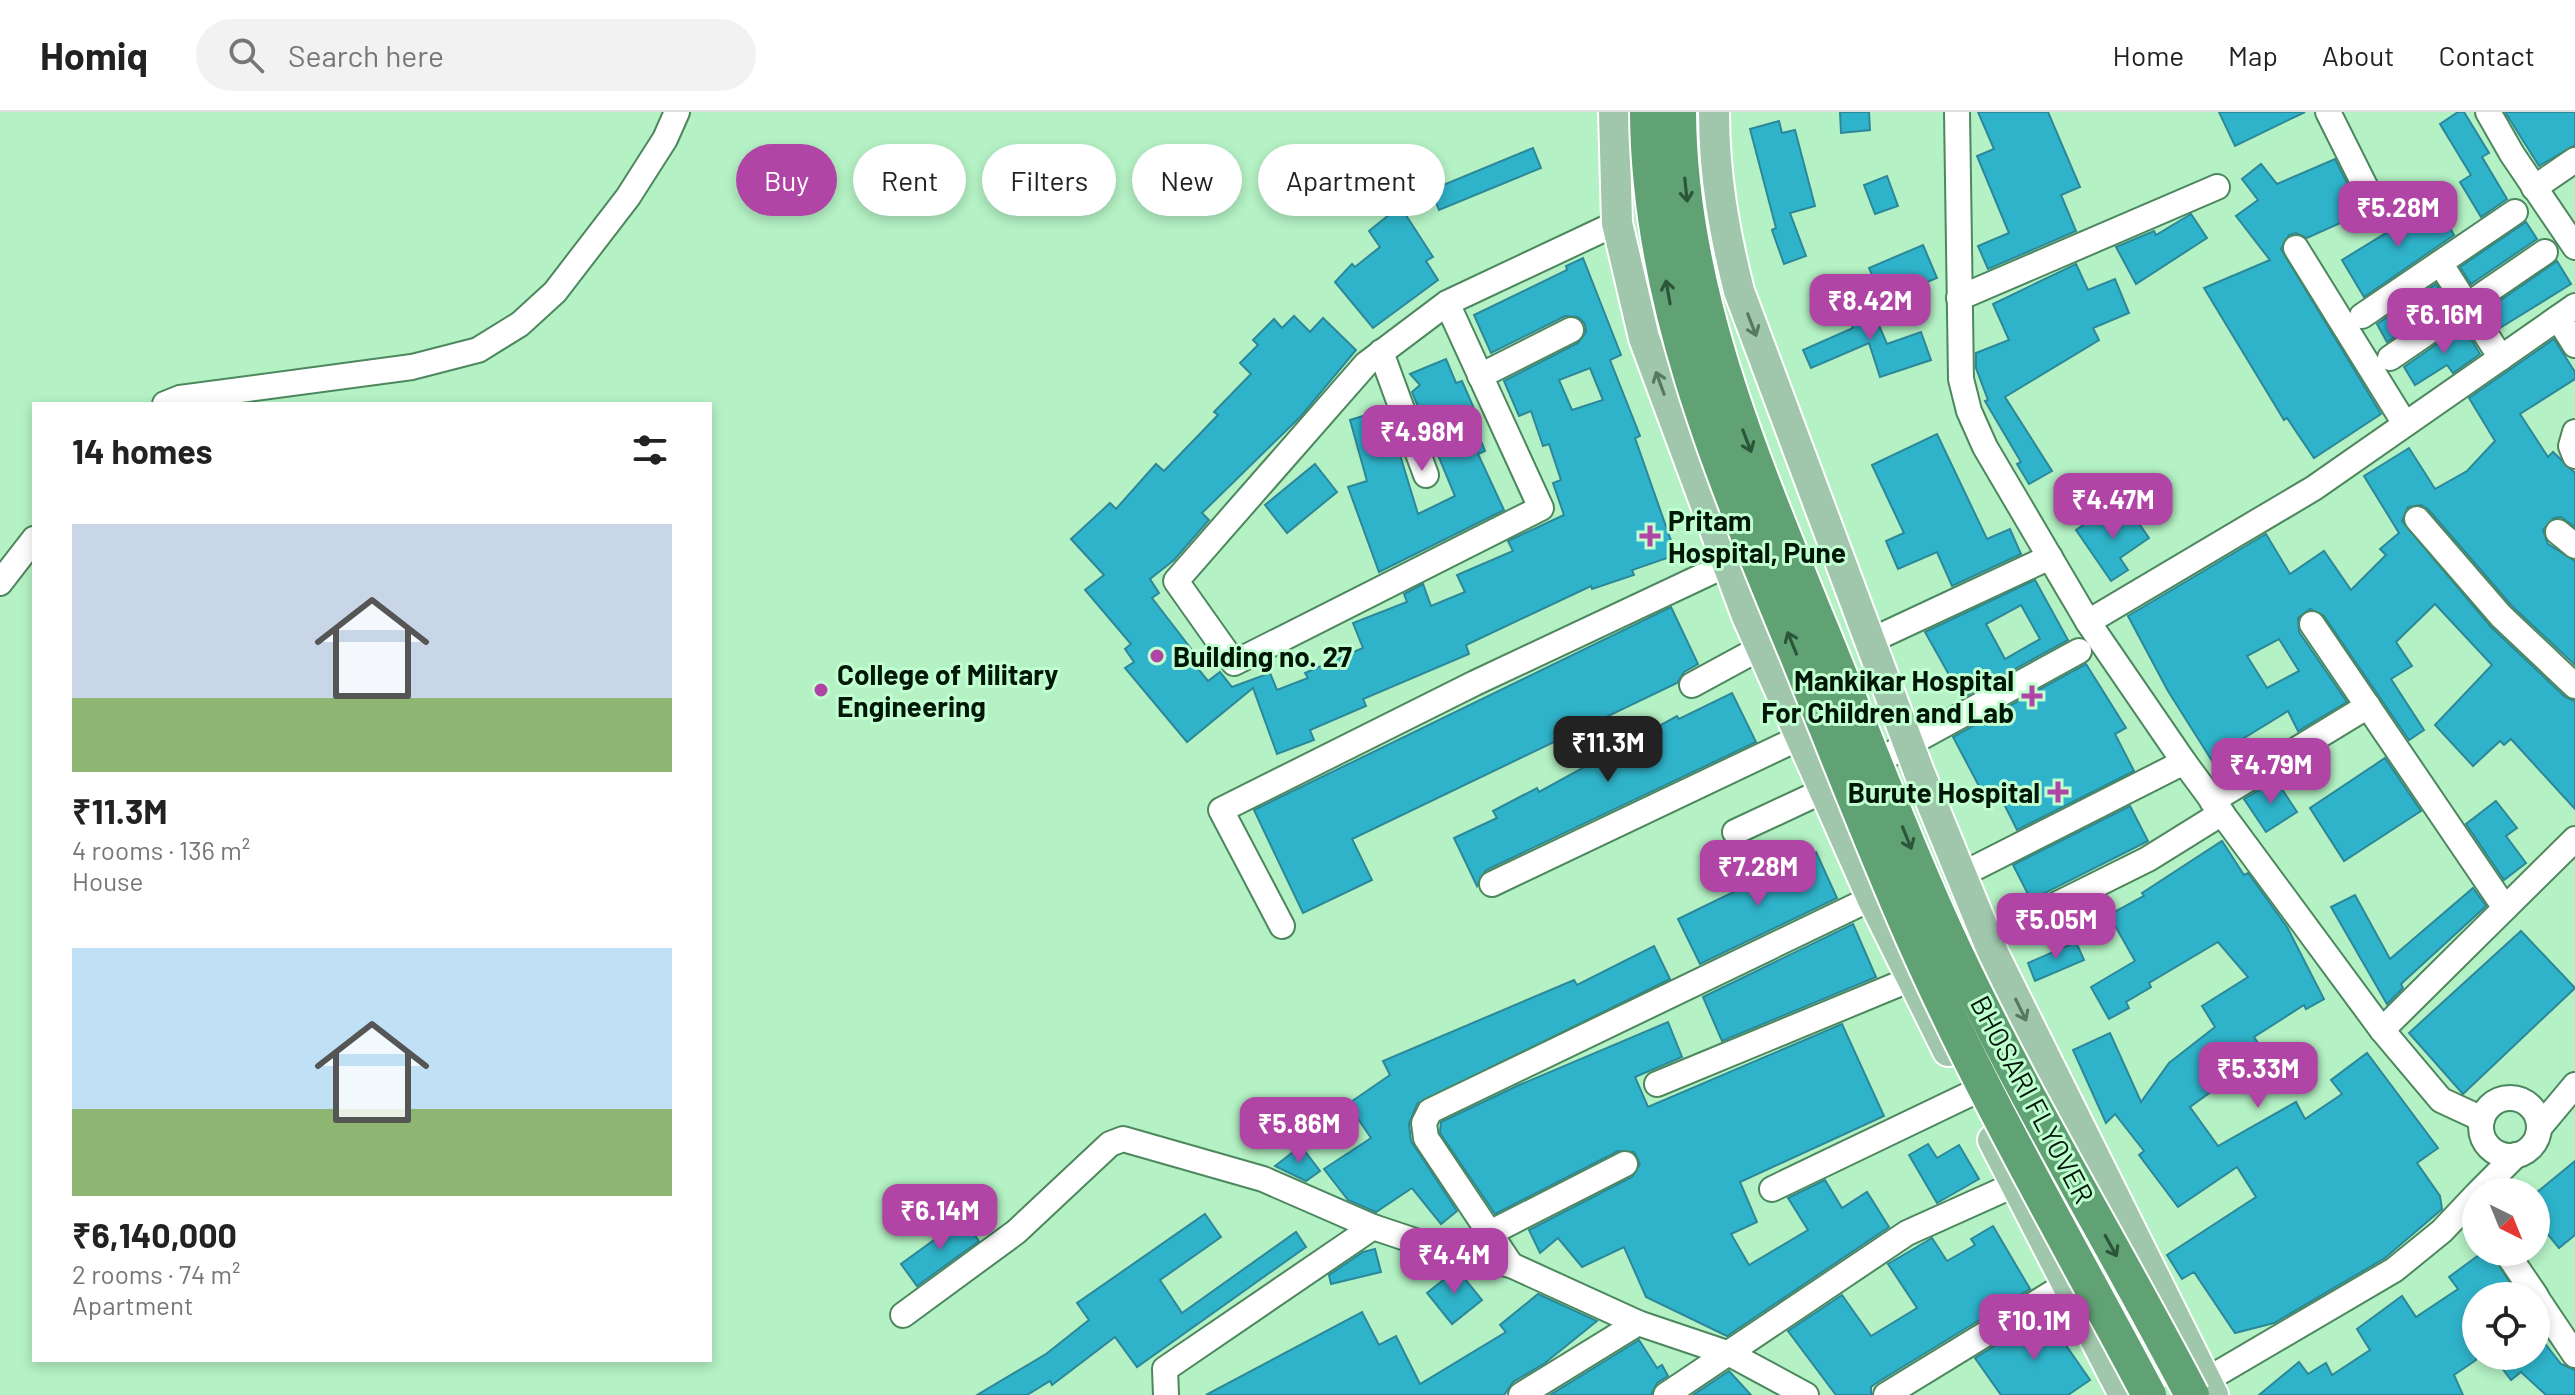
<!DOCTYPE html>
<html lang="en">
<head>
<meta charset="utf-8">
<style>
	body { margin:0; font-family:Barlow,sans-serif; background:#f2f2f2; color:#222; height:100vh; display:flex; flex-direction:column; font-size:30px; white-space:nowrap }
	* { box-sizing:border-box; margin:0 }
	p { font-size:26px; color:#767676 }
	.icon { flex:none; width:44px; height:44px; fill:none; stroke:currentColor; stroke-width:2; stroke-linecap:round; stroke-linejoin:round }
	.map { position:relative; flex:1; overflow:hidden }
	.details { position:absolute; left:32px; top:290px; width:680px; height:960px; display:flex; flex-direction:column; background:#fff; border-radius:0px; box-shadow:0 4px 12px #0003 }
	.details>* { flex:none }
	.top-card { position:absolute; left:736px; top:32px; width:760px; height:72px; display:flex; gap:16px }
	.needle { width:52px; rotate:137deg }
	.controls { position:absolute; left:2462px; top:1066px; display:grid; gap:16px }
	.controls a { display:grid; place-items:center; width:88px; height:88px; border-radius:50%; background:#fff; box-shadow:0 4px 12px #0003; font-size:40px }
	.price { position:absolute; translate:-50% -68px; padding:0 18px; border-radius:16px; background:#b145a5; color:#fff; font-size:26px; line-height:52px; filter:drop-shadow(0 2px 4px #0008) }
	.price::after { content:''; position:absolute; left:50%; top:48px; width:24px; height:18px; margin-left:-12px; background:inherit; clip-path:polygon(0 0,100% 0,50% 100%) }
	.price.selected { background:#222; color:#fff }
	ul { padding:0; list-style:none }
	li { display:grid; align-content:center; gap:16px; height:424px; padding:0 40px }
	li span { display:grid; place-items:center; height:248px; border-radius:0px; color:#555 }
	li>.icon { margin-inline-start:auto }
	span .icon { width:144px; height:144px; fill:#fffc; stroke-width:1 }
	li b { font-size:34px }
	h2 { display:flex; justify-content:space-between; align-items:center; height:96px; padding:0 40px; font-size:34px }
	.tag { padding:0 28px; border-radius:36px; background:#fff; box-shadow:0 4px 12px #0003; font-size:28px; line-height:72px }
	.tag.selected { background:#b145a5; color:#fff }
	header { display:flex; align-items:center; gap:48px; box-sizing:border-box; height:112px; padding:0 40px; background:#fff; border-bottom:2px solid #e0e0e0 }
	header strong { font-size:38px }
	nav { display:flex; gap:44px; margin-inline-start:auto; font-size:28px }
	.search { width:560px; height:72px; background:#f2f2f2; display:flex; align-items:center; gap:20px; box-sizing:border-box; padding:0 28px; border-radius:44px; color:#767676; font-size:30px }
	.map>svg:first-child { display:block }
	.building { fill:#2fb3ca; stroke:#2c8899; stroke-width:2; fill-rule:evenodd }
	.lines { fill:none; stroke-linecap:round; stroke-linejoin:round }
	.minor-casing { stroke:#4d875e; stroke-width:28 }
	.major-casing { stroke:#fff; stroke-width:34 }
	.minor { stroke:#fff; stroke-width:24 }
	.major { stroke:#a0c7ac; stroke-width:30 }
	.highway-bridge-casing { stroke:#fff; stroke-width:38; stroke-linecap:butt }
	.highway-bridge { stroke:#61a274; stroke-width:34 }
	.oneway { stroke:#2c5639 }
	.oneway2 { stroke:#587862 }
	.poi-dot { fill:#b145a5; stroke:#c1ffd1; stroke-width:3 }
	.labels { text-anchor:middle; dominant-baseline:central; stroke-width:6; stroke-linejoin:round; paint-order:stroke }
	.poi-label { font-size:28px; font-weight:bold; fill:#011708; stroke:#c1ffd1; text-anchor:start }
	.street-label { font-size:28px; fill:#011708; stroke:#c1ffd1 }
</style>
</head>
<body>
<header>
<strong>Homiq</strong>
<div class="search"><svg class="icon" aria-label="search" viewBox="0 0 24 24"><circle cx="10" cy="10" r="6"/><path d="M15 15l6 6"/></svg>Search here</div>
<nav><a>Home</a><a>Map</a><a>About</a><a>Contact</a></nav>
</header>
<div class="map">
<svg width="2575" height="1283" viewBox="0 0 2575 1283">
	<rect width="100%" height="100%" fill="#b4f1c4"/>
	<!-- building -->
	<g class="building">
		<path d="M1840,0h29l1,18 -29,3z"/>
		<path d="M1978,0h70l32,75 -19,8 15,36 -88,38 -10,-23 31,-13 -32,-77 17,-7z"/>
		<path d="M2219,0h86l-70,34z"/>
		<path d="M2458,0h6l25,41 -7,4 25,42 -26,18 -21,-35 11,-7 -31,-51z"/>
		<path d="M2505,0h70v33l-36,21z"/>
		<path d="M1779,9l3,12 13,-3 20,76 -25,7 16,43 -22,8 -12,-34 4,-2 -26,-99z"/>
		<path d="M1533,36l8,20 -102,42 -8,-20z"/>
		<path d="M2335,47l23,46 7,7 -58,26 -11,-5 -7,2 -8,14 100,165 -67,44 -27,-40 -3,2 -80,-132 66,-28 -34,-44 22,-16 -16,-21 19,-15 16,20z"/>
		<path d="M1887,64l11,30 -23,8 -11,-29z"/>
		<path d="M2435,91l19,32 -90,62 -22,-37z"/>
		<path d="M1400,94l33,51 -7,4 12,19 -65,48 -38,-46 17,-18 3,3 25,-20 -11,-16z"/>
		<path d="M2191,102l16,24 -71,46 -20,-37 38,-16 2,4z"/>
		<path d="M2526,110l11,17 -66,45 -11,-17z"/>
		<path d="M1923,133l14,33 -54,22 -14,-32z"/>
		<path d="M1583,146l38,97 -11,5 30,76 -5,2 41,117 -44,15 2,5 -42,14 -1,-3 -125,59 3,9 -106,45 3,7 -56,24 4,10 -37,14 -24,-66 -66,54 -62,-74 9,-6 -9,-13 6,-5 -46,-54 19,-15 -33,-36 39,-36 6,6 40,-45 8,7 54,-56 -4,-3 37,-38 -11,-11 18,-18 -5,-5 21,-21 8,9 12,-12 16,16 13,-14 33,32 -55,66 -99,97 7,7 -35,40 -24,19 9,14 -7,5 40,52 -6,4 22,27 12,-9 12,15 38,-14 7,17 31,-12 -3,-5 58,-25 -10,-25 54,-21 -3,-8 19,-10 8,22 34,-14 -8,-17 56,-24 -5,-10 56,-26 -11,-32 8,-3 -12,-36 -6,2 -12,-35 -12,5 -15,-35 74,-38 8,-11 -1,-8 -7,-7 -13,-1 -74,37 -17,-38 93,-45 -1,-4zM1590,256l13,32 -31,10 -13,-30z"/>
		<path d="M2557,149l14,23 -71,44 -12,-19z"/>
		<path d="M2076,152l12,26 27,-11 14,34 -36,15 6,12 -94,57 47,74 -23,13 -12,-20 4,-2 -36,-61 3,-1 -12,-32v-15l33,-13 -16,-36z"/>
		<path d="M2436,172l11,17 -60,41 -10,-18z"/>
		<path d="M1865,181l22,51 34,-12 10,28 -51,17 -11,-34 -58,25 -8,-18 50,-22 -11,-25z"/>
		<path d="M2463,214l17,28 -27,19 -6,-8 -32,20 -11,-18z"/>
		<path d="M2554,227l21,33v7l-55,35 28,43 5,-5 22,21v54l-14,-10 -7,1 -11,12 5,14 27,17v104l-63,-59 -84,-97 -7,-4 -13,2 -6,14 89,106 74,70 10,4v108l-64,-70 -7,6 -4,-4 -27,25 -38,-41 57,-60 -57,-61 -39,38 16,24 -21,13 33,51 -15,10 -85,-124 -14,-7 -12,9 1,14 48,70 -49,29 -10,-20 -52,32 3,5 -25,16 -46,-73 -40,-75 138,-82 24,40 34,-23 27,39 35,-35 -6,-6 19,-16 -35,-57 45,-28 26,41 32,-18 28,-30 -26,-43zM2279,527l20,32 -32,17 -20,-32z"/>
		<path d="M1446,247l10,24 6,-2 14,32 -5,3 14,35 -7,3 26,56 -125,62 -31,-85 19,-6 -17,-61 36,-11 32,105 37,-18 -41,-99 -2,-5 8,-7 -10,-11z"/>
		<path d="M1937,322l50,105 23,-10 11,25 -69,32 -15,-34 -39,17 -12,-28 18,-8 -32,-68z"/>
		<path d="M1315,352l22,28 -50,41 -22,-28z"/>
		<path d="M2129,397l20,29 -29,20 8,12 -17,11 -35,-51 22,-15 7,10z"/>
		<path d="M2035,468l33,60 -106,58 -37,-66zM2021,493l19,34 -35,20 -19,-35z"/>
		<path d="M1671,495l27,57 -14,8 -7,11 -325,156 20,41 -69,33 -49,-103z"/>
		<path d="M2086,552l40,64 -11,6 19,37 -117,59 -17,-34 -12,7 -35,-66z"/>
		<path d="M1732,581l24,49 -270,128 -9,16 -23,-48 43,-20 -4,-7 44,-23 2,4 138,-76 2,3z"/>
		<path d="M2385,646l36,53 -77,50 -34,-53z"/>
		<path d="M2276,668l21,32 -31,20 -22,-33z"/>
		<path d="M2496,689l21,27 -11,8 20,27 -22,17 -38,-56z"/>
		<path d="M2130,694l18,35 -117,59 -18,-35z"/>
		<path d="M2222,729l22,34 4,-2 39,54 37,72 -18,10 -2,-4 -50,32 11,16 -75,54 28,39 78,-44 9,17 37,-25 -11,-14 36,-27 71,95 -21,15 23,33 2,13 -57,49 -111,65 -39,10 -41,-61 -12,7 -15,-24 89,-58 -19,-30 -59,40 -39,-52 5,-4 -29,-37 -9,9 -33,-73 37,-17 31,69 28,-39 46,-36 -13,-21 46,-29 -30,-35 -69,41 2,4 -25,15 3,6 -20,11 -18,-32 44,-26 -26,-46 35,-19 -2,-3z"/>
		<path d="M1816,740l21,46 -137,66 -22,-45z"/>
		<path d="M2473,776l13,18 -85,78 2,4 -16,16 -56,-97 24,-12 35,64z"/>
		<path d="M1853,812l23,53 -154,64 -19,-44z"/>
		<path d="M2521,819l54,57 -112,106 -54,-61z"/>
		<path d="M2076,830l8,18 -49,21 -7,-18z"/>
		<path d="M1654,834l16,33 -253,125 -8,20 2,17 46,70 -16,13 -29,-36 -36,24 -28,-12 -24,-31 47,-31 -23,-34 42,-29 -7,-14 191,-81 3,5z"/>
		<path d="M1668,910l14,35 -47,20 13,30 194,-83 42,92 -144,66 17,40 -26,12 18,31 59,-35 -20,-32 37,-18 17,28 25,-16 22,35 -162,109 -81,-39 -22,-50 -42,20 -24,-29 -18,15 -11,-23 103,-53 8,-13 -6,-12 -16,-1 -123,63 -55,-81 1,-11 76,-36z"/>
		<path d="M1928,1032l9,14 22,-13 20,34 -42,24 -28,-48z"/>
		<path d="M1301,1034l19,25 -14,10 -31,-15z"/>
		<path d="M2575,1049v74l-16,13 -23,-28v-27z"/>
		<path d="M1205,1102l16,23 -61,43 22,33 114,-81 10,15 -169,120 -22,-30 -63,48 -2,-4 -23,14h-50l69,-41 43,-34 -12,-17z"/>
		<path d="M963,1107l16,22 -62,45 -16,-22z"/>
		<path d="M1993,1114l37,63 -152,93 -7,5v8h-35l-48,-64 54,-36 29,41 46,-28 -29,-44 44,-26 15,23 28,-16 -4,-6z"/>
		<path d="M1375,1137l6,23 -50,12 -2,-9 34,-23z"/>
		<path d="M2483,1140h8l27,44h-42v64l-22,15 9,20h-204l40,-33 9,12 18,-11 6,12 38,-25 -13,-21 45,-33 14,21 42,-28 -9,-12z"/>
		<path d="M1457,1157l25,31 -30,24 -25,-31z"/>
		<path d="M1538,1182l59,27 -52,42 -32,19 -9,13h-298l156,-83 17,33 17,-9 24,48 86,-52 -6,-7z"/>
		<path d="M2052,1199l9,13 -7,4 36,52 -22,15h-67l-26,-37z"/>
		<path d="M2536,1220l25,32 14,6v25h-29l-25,-23 -10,8 -18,-24h43z"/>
		<path d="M1639,1228l18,28 5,-3 6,11 -11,7 -6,12h-101z"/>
		<path d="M1729,1259l22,24h-58z"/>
	</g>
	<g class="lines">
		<!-- minor casing -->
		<g class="minor-casing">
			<g id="minor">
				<path d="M1957,0l4,267 8,32 16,36 103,175 96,140 198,268 59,70 41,19"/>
				<path d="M2328,0l43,86"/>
				<path d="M2488,0l24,42 63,93"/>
				<path d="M2534,76l41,-28"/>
				<path d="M2296,136l109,176"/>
				<path d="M2440,151l61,95"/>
				<path d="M1959,186l258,-111"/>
				<path d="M1447,191l94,205 -307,155 -58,-82 190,-217 81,-61 170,-80"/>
				<path d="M2362,204l153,-104"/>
				<path d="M2558,206l17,27"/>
				<path d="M1381,240l45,123"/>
				<path d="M2390,246l155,-106"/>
				<path d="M1480,264l91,-46"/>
				<path d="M165,292l15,-6 232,-31 66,-17 42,-26 35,-32 73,-95 37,-58 12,-27"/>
				<path d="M2575,320l-4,14 4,10"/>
				<path d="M2417,407l84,97 74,70"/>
				<path d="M2558,420l17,14"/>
				<path d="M0,471l34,-44"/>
				<path d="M2088,510l226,-134 261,-182"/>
				<path d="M2312,512l193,284"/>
				<path d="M1870,529l180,-84"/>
				<path d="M1692,573l70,-38"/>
				<path d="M2212,689l156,-95"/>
				<path d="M1735,720l90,-42 254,-139"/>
				<path d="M1961,763l223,-113"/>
				<path d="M1492,772l309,-147"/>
				<path d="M1282,814l-61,-116 254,-127 253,-119"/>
				<path d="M1987,827l161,-80 74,-46"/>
				<path d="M2382,918l193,-191"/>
				<path d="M1657,972l254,-105"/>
				<circle cx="2510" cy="1015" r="29"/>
				<path d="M2539,1016l36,-43"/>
				<path d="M1772,1077l198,-95"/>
				<path d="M2479,1080l37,-37"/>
				<path d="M1490,1121l135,-69"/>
				<path d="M2506,1140l30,44"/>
				<path d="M1511,1153l-85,-127 -2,-15 6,-12 442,-213"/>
				<path d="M2536,1185l39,58"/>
				<path d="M903,1203l113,-83 94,-88 13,-5 140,40 110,48 72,24 66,14 127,58 92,31 76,41"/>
				<path d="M2191,1277l203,-119 48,-39 34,-36"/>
				<path d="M1166,1283l-1,-26 208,-142"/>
				<path d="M1521,1283l117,-72"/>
				<path d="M1666,1283l241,-162 109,-49"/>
				<path d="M1886,1283l181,-111"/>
			</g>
		</g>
		<!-- major casing -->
		<g class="major-casing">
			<g id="major">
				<path d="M1614,0l3,111 27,115 103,278 125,282 76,153"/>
				<path d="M1714,0c0,63 10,119 25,179l180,481 75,183 219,440"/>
				<path d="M1993,1028l131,255"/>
			</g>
		</g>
		<!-- minor -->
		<use href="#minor" class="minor"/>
		<!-- major -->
		<use href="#major" class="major"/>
		<!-- highway-bridge casing -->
		<g class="highway-bridge-casing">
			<g id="highway-bridge">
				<path d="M1647,0c1,191 77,367 149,541 39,96 77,195 119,290 69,155 155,303 234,452"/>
				<path d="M1679,0c1,179 73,346 139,509 43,104 81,209 128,311 73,159 165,308 246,463"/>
			</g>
		</g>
		<!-- highway-bridge -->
		<use href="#highway-bridge" class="highway-bridge"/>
	</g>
	<!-- one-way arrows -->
	<defs><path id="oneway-shaft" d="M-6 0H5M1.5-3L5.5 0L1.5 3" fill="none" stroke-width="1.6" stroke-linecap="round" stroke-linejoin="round" transform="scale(2)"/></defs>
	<g class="oneway">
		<use href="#oneway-shaft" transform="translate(1686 78) rotate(84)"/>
		<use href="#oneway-shaft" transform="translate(1668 180) rotate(-100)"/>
		<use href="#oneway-shaft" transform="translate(1747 329) rotate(69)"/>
		<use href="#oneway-shaft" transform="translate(1792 531) rotate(-112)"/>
		<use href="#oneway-shaft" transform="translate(1907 726) rotate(68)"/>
		<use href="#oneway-shaft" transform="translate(2111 1134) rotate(61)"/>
	</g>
	<g class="oneway2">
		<use href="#oneway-shaft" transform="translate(1752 213) rotate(69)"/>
		<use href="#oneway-shaft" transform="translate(1660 271) rotate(-110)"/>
		<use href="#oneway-shaft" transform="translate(2021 898) rotate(64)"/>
	</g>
	<!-- markers -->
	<g class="poi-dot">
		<path d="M1646 412h8v8h8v8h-8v8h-8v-8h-8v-8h8z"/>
		<circle cx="1157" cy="544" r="8"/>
		<circle cx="821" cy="578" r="8"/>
		<path d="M2028 572h8v8h8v8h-8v8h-8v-8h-8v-8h8z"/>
		<path d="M2054 668h8v8h8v8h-8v8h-8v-8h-8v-8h8z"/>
	</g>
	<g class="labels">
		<!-- poi labels -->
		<g class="poi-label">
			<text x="1668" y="408">Pritam<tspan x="1668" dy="32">Hospital, Pune</tspan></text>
			<text x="1173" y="544">Building no. 27</text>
			<text x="837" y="562">College of Military<tspan x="837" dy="32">Engineering</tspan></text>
			<text x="2014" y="568" text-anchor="end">Mankikar Hospital<tspan x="2014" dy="32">For Children and Lab</tspan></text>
			<text x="2040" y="680" text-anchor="end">Burute Hospital</text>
		</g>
		<!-- street labels -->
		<g class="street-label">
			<text transform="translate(2033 987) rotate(62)">BHOSARI FLYOVER</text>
		</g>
	</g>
</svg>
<div class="controls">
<a><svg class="needle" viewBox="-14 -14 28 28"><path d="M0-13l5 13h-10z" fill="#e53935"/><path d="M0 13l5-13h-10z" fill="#767676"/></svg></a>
<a><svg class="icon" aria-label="locate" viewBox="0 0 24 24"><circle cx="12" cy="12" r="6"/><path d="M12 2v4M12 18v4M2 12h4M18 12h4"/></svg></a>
</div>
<b class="price" style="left:2398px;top:137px">₹5.28M</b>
<b class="price" style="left:1870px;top:230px">₹8.42M</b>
<b class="price" style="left:2444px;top:244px">₹6.16M</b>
<b class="price" style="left:1422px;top:361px">₹4.98M</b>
<b class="price" style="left:2113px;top:429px">₹4.47M</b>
<b class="price selected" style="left:1608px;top:672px">₹11.3M</b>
<b class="price" style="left:2271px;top:694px">₹4.79M</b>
<b class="price" style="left:1758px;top:796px">₹7.28M</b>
<b class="price" style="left:2056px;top:849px">₹5.05M</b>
<b class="price" style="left:2258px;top:998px">₹5.33M</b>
<b class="price" style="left:1299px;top:1053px">₹5.86M</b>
<b class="price" style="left:940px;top:1140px">₹6.14M</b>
<b class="price" style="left:1454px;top:1184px">₹4.4M</b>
<b class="price" style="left:2034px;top:1250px">₹10.1M</b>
<div class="top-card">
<a class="tag selected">Buy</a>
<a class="tag">Rent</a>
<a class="tag">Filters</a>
<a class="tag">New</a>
<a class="tag">Apartment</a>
</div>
<section class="details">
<h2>14 homes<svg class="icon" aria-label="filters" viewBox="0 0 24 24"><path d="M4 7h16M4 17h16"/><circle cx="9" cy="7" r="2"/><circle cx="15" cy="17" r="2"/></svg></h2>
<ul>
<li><span style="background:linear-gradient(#c9d6e8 70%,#8fb573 0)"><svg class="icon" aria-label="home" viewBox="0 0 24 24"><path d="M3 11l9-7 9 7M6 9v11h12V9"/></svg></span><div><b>₹11.3M</b><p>4 rooms · 136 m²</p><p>House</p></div></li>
<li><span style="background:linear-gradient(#bfe0f5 65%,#8fb573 0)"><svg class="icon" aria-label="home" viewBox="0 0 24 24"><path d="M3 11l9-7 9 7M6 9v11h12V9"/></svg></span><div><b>₹6,140,000</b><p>2 rooms · 74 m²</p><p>Apartment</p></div></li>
</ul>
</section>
</div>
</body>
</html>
